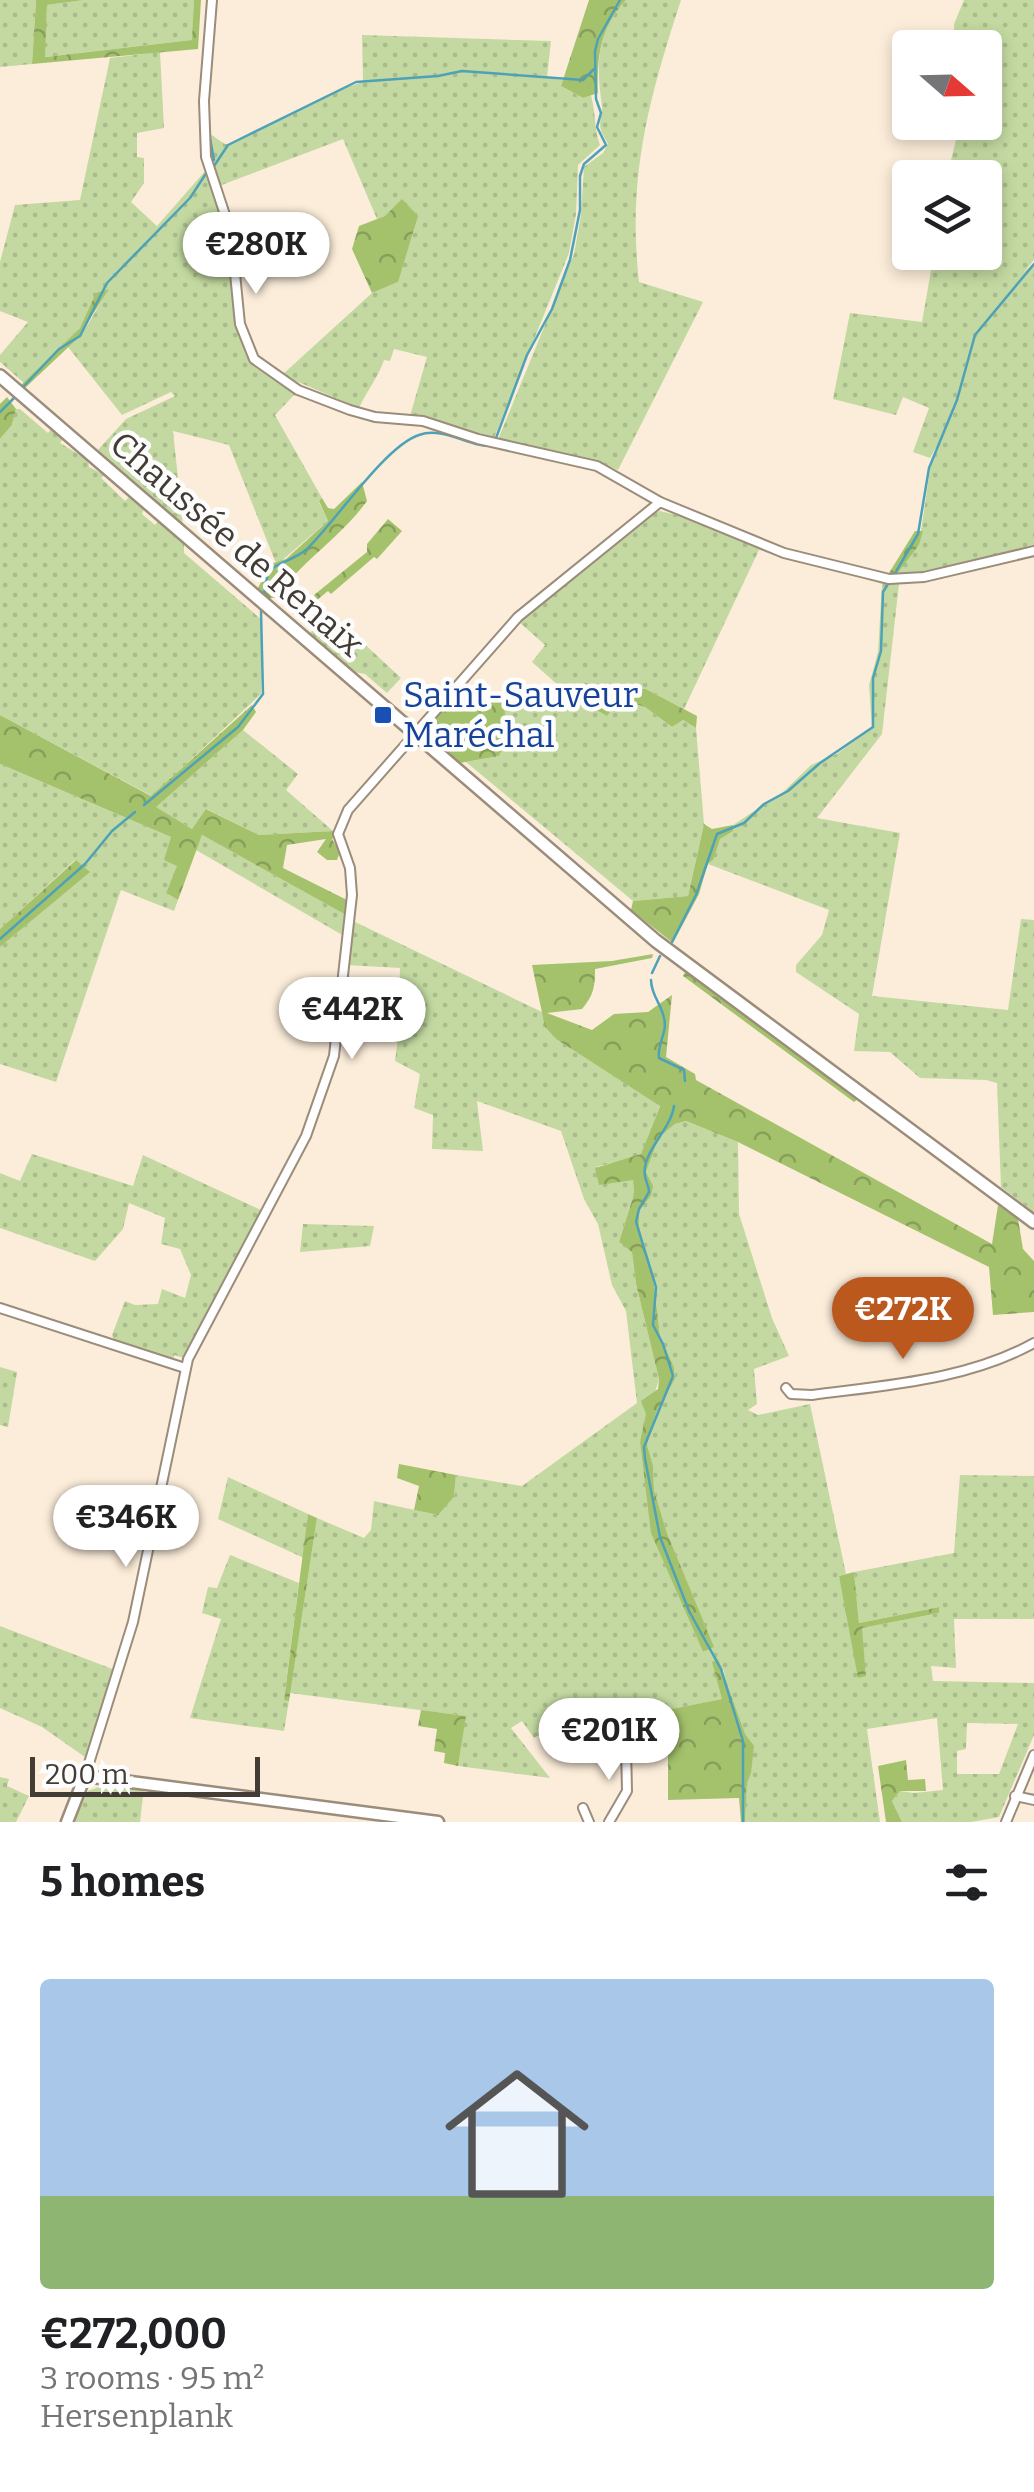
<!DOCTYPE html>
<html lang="en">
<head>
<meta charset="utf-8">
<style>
	body { margin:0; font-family:Bitter,serif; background:#f6f6f6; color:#202124; height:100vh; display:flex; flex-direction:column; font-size:38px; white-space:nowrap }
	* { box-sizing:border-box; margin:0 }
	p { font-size:32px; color:#757577 }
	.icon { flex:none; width:55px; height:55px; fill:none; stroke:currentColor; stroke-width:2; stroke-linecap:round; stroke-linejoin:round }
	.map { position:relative; height:1822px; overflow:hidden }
	.sheet { display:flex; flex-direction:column; background:#fff; flex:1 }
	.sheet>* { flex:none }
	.needle { width:65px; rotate:110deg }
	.tools { position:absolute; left:892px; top:30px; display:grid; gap:20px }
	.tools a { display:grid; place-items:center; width:110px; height:110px; border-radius:10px; background:#fff; box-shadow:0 5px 15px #0003; font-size:50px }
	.scale { position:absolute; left:30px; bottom:25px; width:230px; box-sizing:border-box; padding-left:10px; border:5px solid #423c34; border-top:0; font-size:28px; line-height:35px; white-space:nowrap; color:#423c34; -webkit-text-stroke:8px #fdfdfd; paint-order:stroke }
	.price { position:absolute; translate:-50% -85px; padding:0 22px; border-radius:35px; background:#fff; color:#222; font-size:32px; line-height:65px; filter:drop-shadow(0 2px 5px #0008) }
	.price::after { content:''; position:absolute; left:50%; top:60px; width:30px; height:22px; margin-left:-15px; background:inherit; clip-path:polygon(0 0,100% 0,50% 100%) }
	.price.selected { background:#ba581d; color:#fff }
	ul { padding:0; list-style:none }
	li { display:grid; align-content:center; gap:20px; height:530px; padding:0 40px }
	li span { display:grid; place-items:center; height:310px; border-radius:10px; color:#555 }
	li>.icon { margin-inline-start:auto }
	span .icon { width:180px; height:180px; fill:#fffc; stroke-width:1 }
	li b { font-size:42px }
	h2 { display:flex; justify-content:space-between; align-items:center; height:120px; padding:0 40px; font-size:42px }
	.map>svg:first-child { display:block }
	.grass { fill:url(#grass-dots); fill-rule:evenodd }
	.forest { fill:url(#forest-crowns) }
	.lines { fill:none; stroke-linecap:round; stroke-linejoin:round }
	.stream { stroke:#4da2b7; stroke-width:2.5 }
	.street-casing { stroke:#9b8c7b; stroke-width:12 }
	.secondary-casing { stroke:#9b8c7b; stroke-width:15 }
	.primary-casing { stroke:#9b8c7b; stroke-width:16 }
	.street { stroke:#fff; stroke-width:8 }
	.secondary { stroke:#fff; stroke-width:10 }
	.primary { stroke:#fff; stroke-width:11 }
	.transit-dot { fill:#1a4fb4; stroke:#fdfdfd; stroke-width:4 }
	.labels { text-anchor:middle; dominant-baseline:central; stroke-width:9; stroke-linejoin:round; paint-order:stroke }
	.street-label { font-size:35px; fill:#423c34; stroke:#fdfdfd }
	.transit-label { font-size:35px; fill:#164399; stroke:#fdfdfd; text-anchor:start }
</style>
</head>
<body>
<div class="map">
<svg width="1034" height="1822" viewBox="0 0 1034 1822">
	<defs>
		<pattern id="grass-dots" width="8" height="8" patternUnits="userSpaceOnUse" patternTransform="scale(2.5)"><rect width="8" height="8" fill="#c3d9a1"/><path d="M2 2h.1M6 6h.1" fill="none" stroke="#a9bb8b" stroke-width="1.8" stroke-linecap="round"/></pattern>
		<pattern id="forest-crowns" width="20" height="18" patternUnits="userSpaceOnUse" patternTransform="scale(2.5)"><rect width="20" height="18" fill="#a4c26c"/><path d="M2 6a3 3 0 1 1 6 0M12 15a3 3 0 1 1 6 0" fill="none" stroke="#879f5a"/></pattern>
	</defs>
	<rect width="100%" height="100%" fill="#fcedda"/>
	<!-- grass -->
	<g class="grass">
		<path d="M0,0h36l-4,64 -32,3z"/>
		<path d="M84,0h110l-1,40 -149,17 3,-52z"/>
		<path d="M213,0h4l-8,106 1,28 15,10h7l106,-54 25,-8 -1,-47 189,6 -4,37 16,2 -2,6 22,12 8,-3c5,18 3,34 9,50l-22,20 -2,49 -7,39 -75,185h-12l-54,-20 -18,-2 17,-59 -33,-8 -4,12 -6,-1c-6,18 -17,30 -25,48l-77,-33 90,-82 26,-11 -13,-66 -8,3 -34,-80 -124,47 -6,-22 -3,1 -4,-77z"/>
		<path d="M626,0h55c-32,98 -54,177 -42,282l64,20 -85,168 -19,-8 -102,-20 77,-188 7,-39 3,-48 19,-14 5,-9c-2,-5 -6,-9 -7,-14 -3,-7 2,-16 1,-24 -6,-40 -6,-74 24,-106z"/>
		<path d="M964,0h70v260l-10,12 10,-9v282l-111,27 2,3h-31l25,-30 12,-82 8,-21 -9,16 -17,-6 16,-44 -26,-11 -7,18 -63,-16 17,-86 72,9 12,-69 51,-1v-74l-38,-1 13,-54 25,-1v-74l-30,-1 -1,-23z"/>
		<path d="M160,52l4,76 -27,5v24l7,1v25l-13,19 26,24 49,-56 19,55 6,61 14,67 4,7 47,33 -21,22 47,83 -3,4 9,19 -49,42 -4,-2 -46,-116 -56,-14 10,95 -87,-74 30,-33 49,-23 -4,-4 -49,23 -54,-68 19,-21 21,-36 -28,38 -56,55 -24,-21v-7l28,-33 -28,-11v-49l15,-57 65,-5 30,-142z"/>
		<path d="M16,409h4l28,24 3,-4 12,10 -3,4 28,17 1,7 16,8 -4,3 24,23 4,-4 15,12 -2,5 13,11 3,-4 26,22v10l78,67 -1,74 -109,102 -152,-81v-276l12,-14z"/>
		<path d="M660,511l33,8 36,17 62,21 -32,-7 -75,159 -38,-20h-55l16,26 11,-16 27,8 27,20 11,-7 13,8 8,96 -16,72 -55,5 -167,-139 33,-6 8,-16 -3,-39 65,-6 -37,-33 13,-17 -27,-24 133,-108z"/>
		<path d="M807,561l76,19 54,-3v3l-38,4 -17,150 -65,84 83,15 -28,163 136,14 13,-91 13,1v292l-33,-25 -4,-104 -11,-3 -66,-2 -30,-26 -36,-1 5,-37 -63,-42v-7l26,-30 7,-25 -121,-46 12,-25 13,-14 50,-33 28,-27 26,-11 35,-26 -3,-43 9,-33 4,-68z"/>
		<path d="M330,612l71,66 -14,15 -22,-19 -11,-2 -45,-38z"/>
		<path d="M243,730l55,44 -12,16 47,41 -74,4 -52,-26 -15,20 -37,-22z"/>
		<path d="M0,764l171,73 7,28 -12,28 12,7 -4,11 -53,-21 -65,192 -56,-18v-117l89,-75 -14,-12 -75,69z"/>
		<path d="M202,835l144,80 -2,21 -148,-86z"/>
		<path d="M353,921l191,92 1,14 11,12 104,66 -19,50 -45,12 37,12 1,15 -15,48 13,9 4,33 23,95 -19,63 12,91 51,119 10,-5 -46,-114 -13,-43 -1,-25 -6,-20 9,-32 19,-34 -1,-12 -14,-31 -6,-52 -15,-59v-14l12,-15 -5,-24 13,-35 16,-13 11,-3 52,21 1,72 33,104 17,38 -35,13 3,35 -9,6 10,5 52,-11 36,170 -7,2 27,99 -5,-47 78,-15 -1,-6 -79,16 -5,-51 100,-19 6,-78 74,1v143h-80l2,49 -25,-2 2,15 101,2v52l-35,82 -28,5h-69l-10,-21 8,-10 14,2 29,-3 -6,-72 -70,11 13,93h-135l2,-47 -24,-107v31l-85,17v7l-18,3 2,24 -11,2 -1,-7 -24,-41 -14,6 2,6 -40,22 -12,-17 -11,7 39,50 -92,-12 7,-50 -175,-23 27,-175 47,20 7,-8 3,-29 63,14 17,-18 2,-22 66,11 115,-83 -11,-92 -14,-26 -14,-61 -14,-25 -23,-68 -84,-30 6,50 -51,-2 1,-34 -19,-7 6,-34 -25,-13 8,-64 -4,-1 1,-28 -54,-3zM967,1723l51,1 -19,50h-42v-23l9,-2z"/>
		<path d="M32,1154l101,32 10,-31 120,56 -79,147 -10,-3 -2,8 -58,-22 -2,-6 13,-34 10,4 23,-1 4,-15 23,9 6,-23 -11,-26 -19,-5 4,-26 -36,-15 -6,26 -28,32 -95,-33v-55l20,8z"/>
		<path d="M303,1224l71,2 -4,20 -70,6z"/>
		<path d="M0,1367l17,5 -9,55 -8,-2z"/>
		<path d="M228,1477l80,37 -4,44 -86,-39z"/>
		<path d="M230,1555l69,28 -15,116 5,2 -5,30 -94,-13 31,-99 -19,-6 6,-26 9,1z"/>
		<path d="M0,1626l115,44 -30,87 -43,-30 -42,-19z"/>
		<path d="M0,1777l9,2 -2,7 22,10 -13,26h-16z"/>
		<path d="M109,1783l35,5 -4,34h-67l15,-31z"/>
	</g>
	<!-- forest -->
	<g class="forest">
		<path d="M36,0h48l-37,5 -2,52 147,-17 2,-40h7l-3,49 -166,15z"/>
		<path d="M589,0h37c-26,28 -29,56 -28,93l-15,5 -22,-12z"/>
		<path d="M402,199l16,17 -20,66 -26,11 -20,-44 7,-23 26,-10z"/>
		<path d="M109,289l-32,50 -53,50 -4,-3 60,-58 16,-35z"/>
		<path d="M7,397l9,12 -4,16 -12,14v-35z"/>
		<path d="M362,482l5,19c-26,36 -65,60 -91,96l-8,2 -11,-9 13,-26 16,-5 42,-38 -9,-20 3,-3 6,10 6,1z"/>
		<path d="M388,519l14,12 -25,28 -3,-2 -43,37 -3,-3 -11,9 -3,-5 53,-43v-8z"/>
		<path d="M915,531h8l-4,14 -23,30 -7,-2z"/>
		<path d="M591,688l55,1 51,27 -1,12 -13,-8 -11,7 -27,-20 -26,-8 -12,17 -19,-11z"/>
		<path d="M504,701l3,39 -8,16 -39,7 -37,-32 20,-25z"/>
		<path d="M252,705l4,7 -13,18 -87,77 36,22 14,-20 53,26 74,-4 2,6 -3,2 8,13 -3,8h-10l-10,-8 9,-13 -39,6 -4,23 64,32 -1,15 -144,-80 -24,65 -12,-7 11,-27 -13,-6 7,-23 -171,-73v-49l151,81z"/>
		<path d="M704,824l8,5 21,-4v6l-13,8 -7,21 -5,3 -9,31 -26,49 -42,-33 2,-9 55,-5z"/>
		<path d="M76,860l14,12 -90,75v-18z"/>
		<path d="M653,954l-1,4 -57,11c0,17 -1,26 -13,40l-35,4 45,17 22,-16 34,-2 24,-17 -6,62 29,17 1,6 296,164 6,-39 20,14 5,30 11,12v51l-41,3 -4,-48 -251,-125 -52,-21 -11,3 -16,13 -13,35 7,14 -2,10 -12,15v14l15,59 6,52 14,31 1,12 -19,34 -9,32 6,20 1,25 13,43 47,114 -11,5 -52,-119 -11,-91 6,-28 -5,-13 17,-12 1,-10 -23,-95 -4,-32 -13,-10 15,-48 -1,-14 -34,5 -4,-17 46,-14 19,-48 -104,-67 -11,-12 -13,-62 80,-4z"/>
		<path d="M685,972l173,127 -4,3 -171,-126z"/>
		<path d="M399,1464l57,11 -2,22 -16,18 -24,-5 5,-24 -22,-8z"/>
		<path d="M308,1514l9,4 -28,183 -5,-1z"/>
		<path d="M854,1572l5,51 80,-16v6l-77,15 4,48 -8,2 -19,-102z"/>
		<path d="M718,1659l27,75 9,12 -3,27 -4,10 -2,39h-4l-2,-24 -71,2v-48l-6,-26 -23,2 -2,-12 85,-17 -10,-37z"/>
		<path d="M421,1710l45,6 -8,50 -14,-3 1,-10 -11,-2 3,-22 -19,-3z"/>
		<path d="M906,1760l2,20 17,-1 1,12h-26l-8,10 10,21h-16l-8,-56z"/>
	</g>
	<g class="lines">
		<!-- stream -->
		<g class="stream">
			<path d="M208,128l6,32"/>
			<path d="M214,166l14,-21 128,-63 82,-6 24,-5 121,9 11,-11"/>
			<path d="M24,386l35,-37 21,-13 27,-53 83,-85 17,-26"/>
			<path d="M0,412l14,-14"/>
			<path d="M496,438l31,-83 25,-46 18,-49 10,-50v-34l4,-12 22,-19 -9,-18 4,-14 -5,-14 -1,-48 3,-12 22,-39"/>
			<path d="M894,575l24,-41 11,-66 28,-68 18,-65 59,-71"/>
			<path d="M264,593c2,-6 2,-16 5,-22 2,-5 27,-12 38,-22 28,-27 78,-103 112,-114 25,-9 51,13 75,11"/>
			<path d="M144,805l94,-78 25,-33 -2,-83"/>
			<path d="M0,939l85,-75 27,-33 23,-19"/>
			<path d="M672,942l24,-47 21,-61 27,-11 20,-19 24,-13 32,-28 53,-36v-49l8,-27 2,-59 5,-8"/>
			<path d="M652,973l8,-17"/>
			<path d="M651,980c0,15 10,23 13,38 4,14 -7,25 -5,40l25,12 1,11"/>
			<path d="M674,1106c-3,24 -33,46 -29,70 1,6 4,10 4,16l-10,17 -3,13 20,65 -3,38 10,19 10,32 -29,71 1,12 15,78 29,74 32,58 22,72v81"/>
		</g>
		<!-- street casing -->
		<g class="street-casing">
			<g id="street">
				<path d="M212,0l-8,101 2,56 25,76 9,91 14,35 44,31 52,20 25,7 48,4 55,18 119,27 63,36"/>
				<path d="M0,1308l185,60"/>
				<path d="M786,1388l5,6 21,1c75,-10 155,-15 222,-52"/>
				<path d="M85,1776l48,-154 55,-263 118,-223 28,-80 18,-161 -2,-27 -12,-34 10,-24 170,-193 142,-115 124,51 105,26 35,-2 110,-26"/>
				<path d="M1015,1796l19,4"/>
				<path d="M583,1808l6,14"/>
				<path d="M609,1822l18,-31 -1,-44"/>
				<path d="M1006,1822l28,-67"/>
			</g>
		</g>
		<!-- secondary casing -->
		<g class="secondary-casing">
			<path id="secondary" d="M67,1822l18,-46 353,46"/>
		</g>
		<!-- primary casing -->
		<g class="primary-casing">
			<path id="primary" d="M0,376l656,565 378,281"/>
		</g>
		<!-- street -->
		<use href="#street" class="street"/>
		<!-- secondary -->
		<use href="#secondary" class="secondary"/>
		<!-- primary -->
		<use href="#primary" class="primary"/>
	</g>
	<!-- markers -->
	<rect class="transit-dot" x="373" y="705" width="20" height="20" rx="5"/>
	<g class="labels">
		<!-- street labels -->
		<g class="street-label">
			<text transform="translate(237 544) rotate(41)">Chaussée de Renaix</text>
		</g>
		<!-- transit labels -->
		<g class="transit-label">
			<text x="403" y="695">Saint-Sauveur<tspan x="403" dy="40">Maréchal</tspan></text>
		</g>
	</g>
</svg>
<div class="tools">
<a><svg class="needle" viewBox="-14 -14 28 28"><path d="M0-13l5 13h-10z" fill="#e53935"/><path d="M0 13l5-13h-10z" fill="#757577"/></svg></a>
<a><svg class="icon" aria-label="layers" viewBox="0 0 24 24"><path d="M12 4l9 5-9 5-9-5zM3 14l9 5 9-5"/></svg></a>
</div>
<div class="scale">200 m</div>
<b class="price" style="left:256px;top:297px">€280K</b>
<b class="price" style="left:352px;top:1062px">€442K</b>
<b class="price selected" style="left:903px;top:1362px">€272K</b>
<b class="price" style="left:126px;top:1570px">€346K</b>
<b class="price" style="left:609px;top:1783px">€201K</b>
</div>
<section class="sheet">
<h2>5 homes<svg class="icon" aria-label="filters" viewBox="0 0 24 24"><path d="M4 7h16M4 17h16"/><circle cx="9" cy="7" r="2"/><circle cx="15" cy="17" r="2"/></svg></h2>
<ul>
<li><span style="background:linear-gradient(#a9c7e8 70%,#8fb573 0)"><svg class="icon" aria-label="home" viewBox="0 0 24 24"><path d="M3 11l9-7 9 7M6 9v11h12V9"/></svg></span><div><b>€272,000</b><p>3 rooms · 95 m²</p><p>Hersenplank</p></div></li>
</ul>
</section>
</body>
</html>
